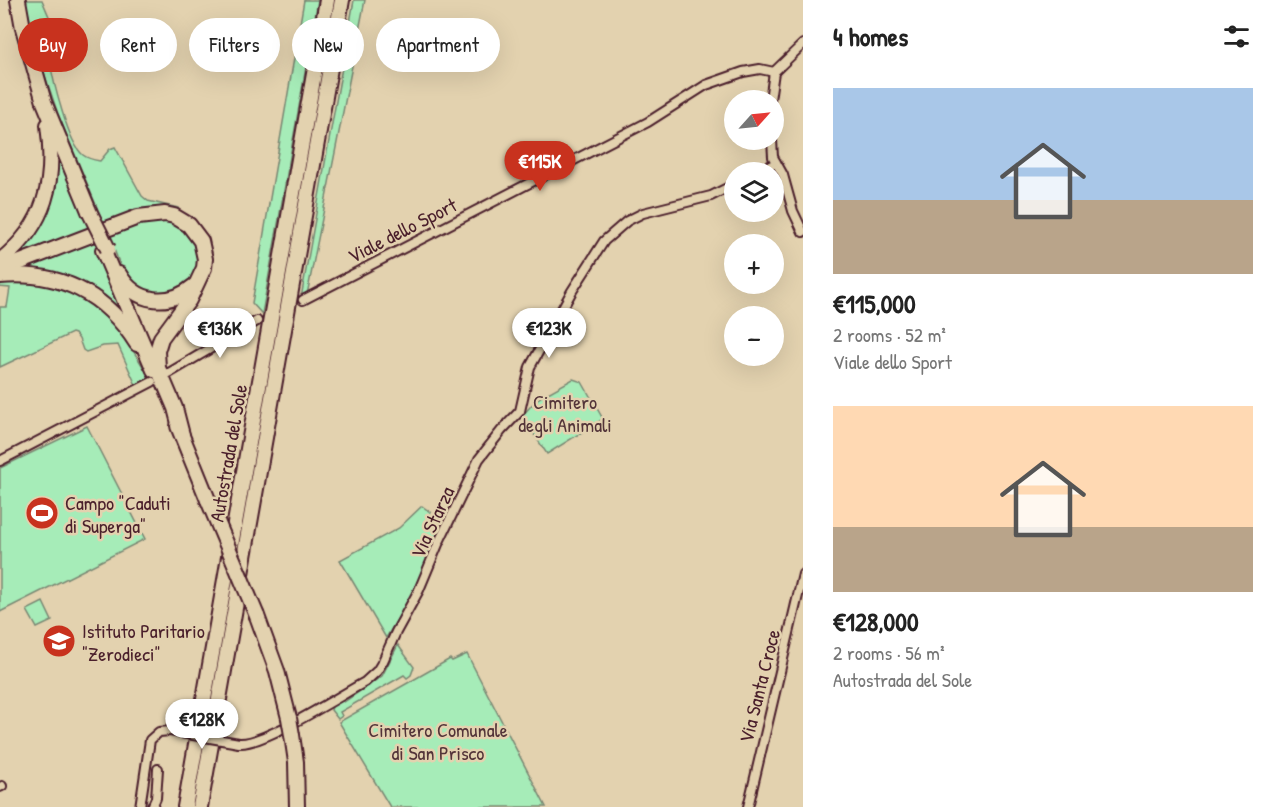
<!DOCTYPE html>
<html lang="en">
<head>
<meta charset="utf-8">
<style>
	body { margin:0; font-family:"Patrick Hand",sans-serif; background:#f2f2f2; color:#222; height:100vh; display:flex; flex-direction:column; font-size:22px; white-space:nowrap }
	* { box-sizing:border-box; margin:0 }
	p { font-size:20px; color:#767676 }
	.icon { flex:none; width:33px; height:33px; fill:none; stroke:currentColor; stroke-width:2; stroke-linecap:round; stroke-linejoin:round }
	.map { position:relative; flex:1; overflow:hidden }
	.sheet { display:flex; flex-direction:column; background:#fff; width:480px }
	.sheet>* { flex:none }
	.banner { position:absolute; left:18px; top:18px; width:570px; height:54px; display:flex; gap:12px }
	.needle { width:39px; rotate:63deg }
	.fabs { position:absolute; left:724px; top:90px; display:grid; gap:12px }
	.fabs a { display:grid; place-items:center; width:60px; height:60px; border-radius:50%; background:#fff; box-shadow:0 6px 24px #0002; font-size:30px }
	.price { position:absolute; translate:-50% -51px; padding:0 14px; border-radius:21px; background:#fff; color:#222; font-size:20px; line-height:39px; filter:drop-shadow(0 2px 3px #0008) }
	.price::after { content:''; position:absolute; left:50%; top:36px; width:18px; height:14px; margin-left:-9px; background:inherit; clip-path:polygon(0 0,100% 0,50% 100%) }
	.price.active { background:#c8321e; color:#fff }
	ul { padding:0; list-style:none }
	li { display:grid; align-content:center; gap:12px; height:318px; padding:0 30px }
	li span { display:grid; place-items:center; height:186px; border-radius:0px; color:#555 }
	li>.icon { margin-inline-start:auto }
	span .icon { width:108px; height:108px; fill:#fffc; stroke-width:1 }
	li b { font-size:26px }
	h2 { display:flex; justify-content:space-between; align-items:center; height:72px; padding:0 30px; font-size:26px }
	.tag { padding:0 21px; border-radius:27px; background:#fff; box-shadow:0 6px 24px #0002; font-size:21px; line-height:54px }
	.tag.active { background:#c8321e; color:#fff }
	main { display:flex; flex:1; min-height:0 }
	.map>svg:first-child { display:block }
	.green { fill:#a6ecb8; stroke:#788672; stroke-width:1.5 }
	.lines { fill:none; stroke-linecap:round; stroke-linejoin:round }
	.street-casing { stroke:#4a1f2b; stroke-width:12 }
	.highway-casing { stroke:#4a1f2b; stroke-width:18 }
	.street { stroke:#e3d2af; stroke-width:8 }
	.highway { stroke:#e3d2af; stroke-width:14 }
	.street-bridge-casing { stroke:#4a1f2b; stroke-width:12; stroke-linecap:butt }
	.highway-bridge-casing { stroke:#4a1f2b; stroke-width:18; stroke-linecap:butt }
	.street-bridge { stroke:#e3d2af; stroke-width:8 }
	.highway-bridge { stroke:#e3d2af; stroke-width:14 }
	.labels { text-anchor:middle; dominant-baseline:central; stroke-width:5; stroke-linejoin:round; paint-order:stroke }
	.street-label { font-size:20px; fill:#4a1f2b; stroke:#e3d2af }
	.park-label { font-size:20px; fill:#533439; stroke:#e3d2af }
	.poi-label { font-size:20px; fill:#4a1f2b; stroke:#e3d2af; text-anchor:start }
</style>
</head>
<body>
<main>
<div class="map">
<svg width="803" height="807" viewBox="0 0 803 807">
	<rect width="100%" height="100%" fill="#e3d2af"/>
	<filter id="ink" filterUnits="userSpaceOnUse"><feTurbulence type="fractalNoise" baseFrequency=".0167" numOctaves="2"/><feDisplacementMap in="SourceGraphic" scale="12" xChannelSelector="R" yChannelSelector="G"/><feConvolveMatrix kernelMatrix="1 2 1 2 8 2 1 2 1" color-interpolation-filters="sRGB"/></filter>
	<g filter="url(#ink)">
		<!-- green -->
		<g class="green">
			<path d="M25,0h17l17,40 2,7 -3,7 -8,7c3,20 18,82 33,94 5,4 11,5 17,6l10,-12 5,-2 27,49 6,5 30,7 1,3c-27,-7 -50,4 -75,13l-46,-110 -18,-53z"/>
			<path d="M304,0h14l-56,314 -10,-11z"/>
			<path d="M354,0h11l-58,295 -6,3z"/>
			<path d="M56,155l5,1 30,74 -76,28z"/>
			<path d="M165,221l18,6 17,25 -3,24 -18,17 -34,1 -22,-21 -14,-37 33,-13z"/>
			<path d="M95,241l35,83 -9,-10 -97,-44v-3z"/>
			<path d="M15,282c72,2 99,35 133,93v4l-12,6 -18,-40 -15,1 -17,6 -3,-2 -4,-11 -4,-5 -3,-1 -72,34v-60h7l3,-19 -10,-1v-3z"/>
			<path d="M573,379l9,3 21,37 -56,35 -25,-38 15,-17z"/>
			<path d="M87,426l58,113 -145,73v-144z"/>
			<path d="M422,506l8,6 8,26 -24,54 -28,46 -46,-78 59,-32z"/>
			<path d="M43,602l9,19 -15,7 -10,-18z"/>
			<path d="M398,645l16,22 -3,8 -4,3 -3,-3 -64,37 2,4 -4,3 -7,-9 2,-7 7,-5 4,4 38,-26z"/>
			<path d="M467,654l79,153h-156l-51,-85 111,-63 2,2z"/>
		</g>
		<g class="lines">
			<!-- street casing -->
			<g class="street-casing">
				<g id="street">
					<path d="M774,72l29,-28"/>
					<path d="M770,100l4,-28"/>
					<path d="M772,140l1,17 10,18 10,36 10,21"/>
					<path d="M757,172l19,-9"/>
					<path d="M303,300l345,-178 58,-37 37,-13 17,-3 14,3"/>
					<path d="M169,373l88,-52"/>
					<path d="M0,461l152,-79"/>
					<path d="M239,743c25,2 100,-47 126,-61l12,-11 6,-10 13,-29 23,-42 20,-48 40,-83 23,-29 18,-19 10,-44 42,-76 32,-50 23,-20 16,-8 68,-17 24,-12"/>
					<path d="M0,787l2,-1"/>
					<path d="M140,807l10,-67 9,-8 11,-1"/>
					<path d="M152,807l4,-9 2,-29"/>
					<path d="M748,807l55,-233"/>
				</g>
			</g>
			<!-- highway casing -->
			<g class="highway-casing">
				<g id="highway">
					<path d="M18,0l5,28 21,74 45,109"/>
					<path d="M103,250l51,120"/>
					<path d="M0,261c46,-36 56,-80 48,-136"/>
					<path d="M0,270l138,-53 27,-3 9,2 15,9 12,16 4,18 -1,9 -15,32 -28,38 -4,13 1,17 17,40 7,27"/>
					<path d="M119,274c17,30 50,33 75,12"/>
					<path d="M0,276c60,-5 105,17 137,68"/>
					<path d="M178,426l30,74"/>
					<path d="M257,616l20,55 12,47"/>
					<path d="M292,735l4,27 1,45"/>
					<path d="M185,807l142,-807"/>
					<path d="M200,807l142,-807"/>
				</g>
			</g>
			<!-- street -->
			<use href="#street" class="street"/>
			<!-- highway -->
			<use href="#highway" class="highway"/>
			<!-- street-bridge casing -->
			<g class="street-bridge-casing">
				<path id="street-bridge" d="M170,731l69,12"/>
			</g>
			<!-- highway-bridge casing -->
			<g class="highway-bridge-casing">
				<g id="highway-bridge">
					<path d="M89,211l19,38"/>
					<path d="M208,500l49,116"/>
					<path d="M289,718l3,17"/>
				</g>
			</g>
			<!-- street-bridge -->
			<use href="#street-bridge" class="street-bridge"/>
			<!-- highway-bridge -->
			<use href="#highway-bridge" class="highway-bridge"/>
		</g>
	</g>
	<!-- icons -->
	<defs>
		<g id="stadium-disc" transform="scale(1.725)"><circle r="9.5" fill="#c8321e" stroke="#e3d2af"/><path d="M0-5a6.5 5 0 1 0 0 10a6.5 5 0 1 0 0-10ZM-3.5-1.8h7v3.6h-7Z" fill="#fff"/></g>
		<g id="school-disc" transform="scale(1.725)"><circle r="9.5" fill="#c8321e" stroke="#e3d2af"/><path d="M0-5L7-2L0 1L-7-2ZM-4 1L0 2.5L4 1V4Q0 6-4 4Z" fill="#fff"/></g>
	</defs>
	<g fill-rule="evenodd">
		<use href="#stadium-disc" x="42" y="513"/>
		<use href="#school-disc" x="59" y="641"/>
	</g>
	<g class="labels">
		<!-- street labels -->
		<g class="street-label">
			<text transform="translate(402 230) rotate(-27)">Viale dello Sport</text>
			<text transform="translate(228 453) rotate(-80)">Autostrada del Sole</text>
			<text transform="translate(432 522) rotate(-65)">Via Starza</text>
			<text transform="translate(759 686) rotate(-76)">Via Santa Croce</text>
		</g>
		<!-- park labels -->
		<g class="park-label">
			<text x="565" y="401">Cimitero<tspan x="565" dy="23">degli Animali</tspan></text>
			<text x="438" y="729">Cimitero Comunale<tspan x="438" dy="23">di San Prisco</tspan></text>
		</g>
		<!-- poi labels -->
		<g class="poi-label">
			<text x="65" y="502">Campo "Caduti<tspan x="65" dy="23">di Superga"</tspan></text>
			<text x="82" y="630">Istituto Paritario<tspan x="82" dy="23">"Zerodieci"</tspan></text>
		</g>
	</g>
</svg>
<div class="fabs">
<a><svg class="needle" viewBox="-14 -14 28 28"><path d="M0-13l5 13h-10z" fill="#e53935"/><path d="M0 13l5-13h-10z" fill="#767676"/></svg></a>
<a><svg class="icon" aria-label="layers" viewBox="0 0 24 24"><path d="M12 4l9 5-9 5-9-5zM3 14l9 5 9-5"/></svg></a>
<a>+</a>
<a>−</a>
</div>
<b class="price active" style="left:540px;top:192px">€115K</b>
<b class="price" style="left:220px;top:359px">€136K</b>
<b class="price" style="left:549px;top:359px">€123K</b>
<b class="price" style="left:202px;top:750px">€128K</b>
<div class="banner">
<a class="tag active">Buy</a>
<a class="tag">Rent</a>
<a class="tag">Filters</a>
<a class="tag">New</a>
<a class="tag">Apartment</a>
</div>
</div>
<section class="sheet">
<h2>4 homes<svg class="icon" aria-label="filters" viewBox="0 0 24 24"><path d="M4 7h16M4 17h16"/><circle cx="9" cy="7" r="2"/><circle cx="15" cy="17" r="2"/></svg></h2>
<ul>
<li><span style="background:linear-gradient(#a9c7e8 60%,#b9a48a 0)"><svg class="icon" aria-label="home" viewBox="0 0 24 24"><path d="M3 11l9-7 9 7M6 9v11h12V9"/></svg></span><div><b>€115,000</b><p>2 rooms · 52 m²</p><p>Viale dello Sport</p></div></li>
<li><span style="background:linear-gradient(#ffd9b3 65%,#b9a48a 0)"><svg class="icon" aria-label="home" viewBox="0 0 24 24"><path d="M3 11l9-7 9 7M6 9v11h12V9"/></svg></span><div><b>€128,000</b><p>2 rooms · 56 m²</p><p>Autostrada del Sole</p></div></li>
</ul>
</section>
</main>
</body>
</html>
